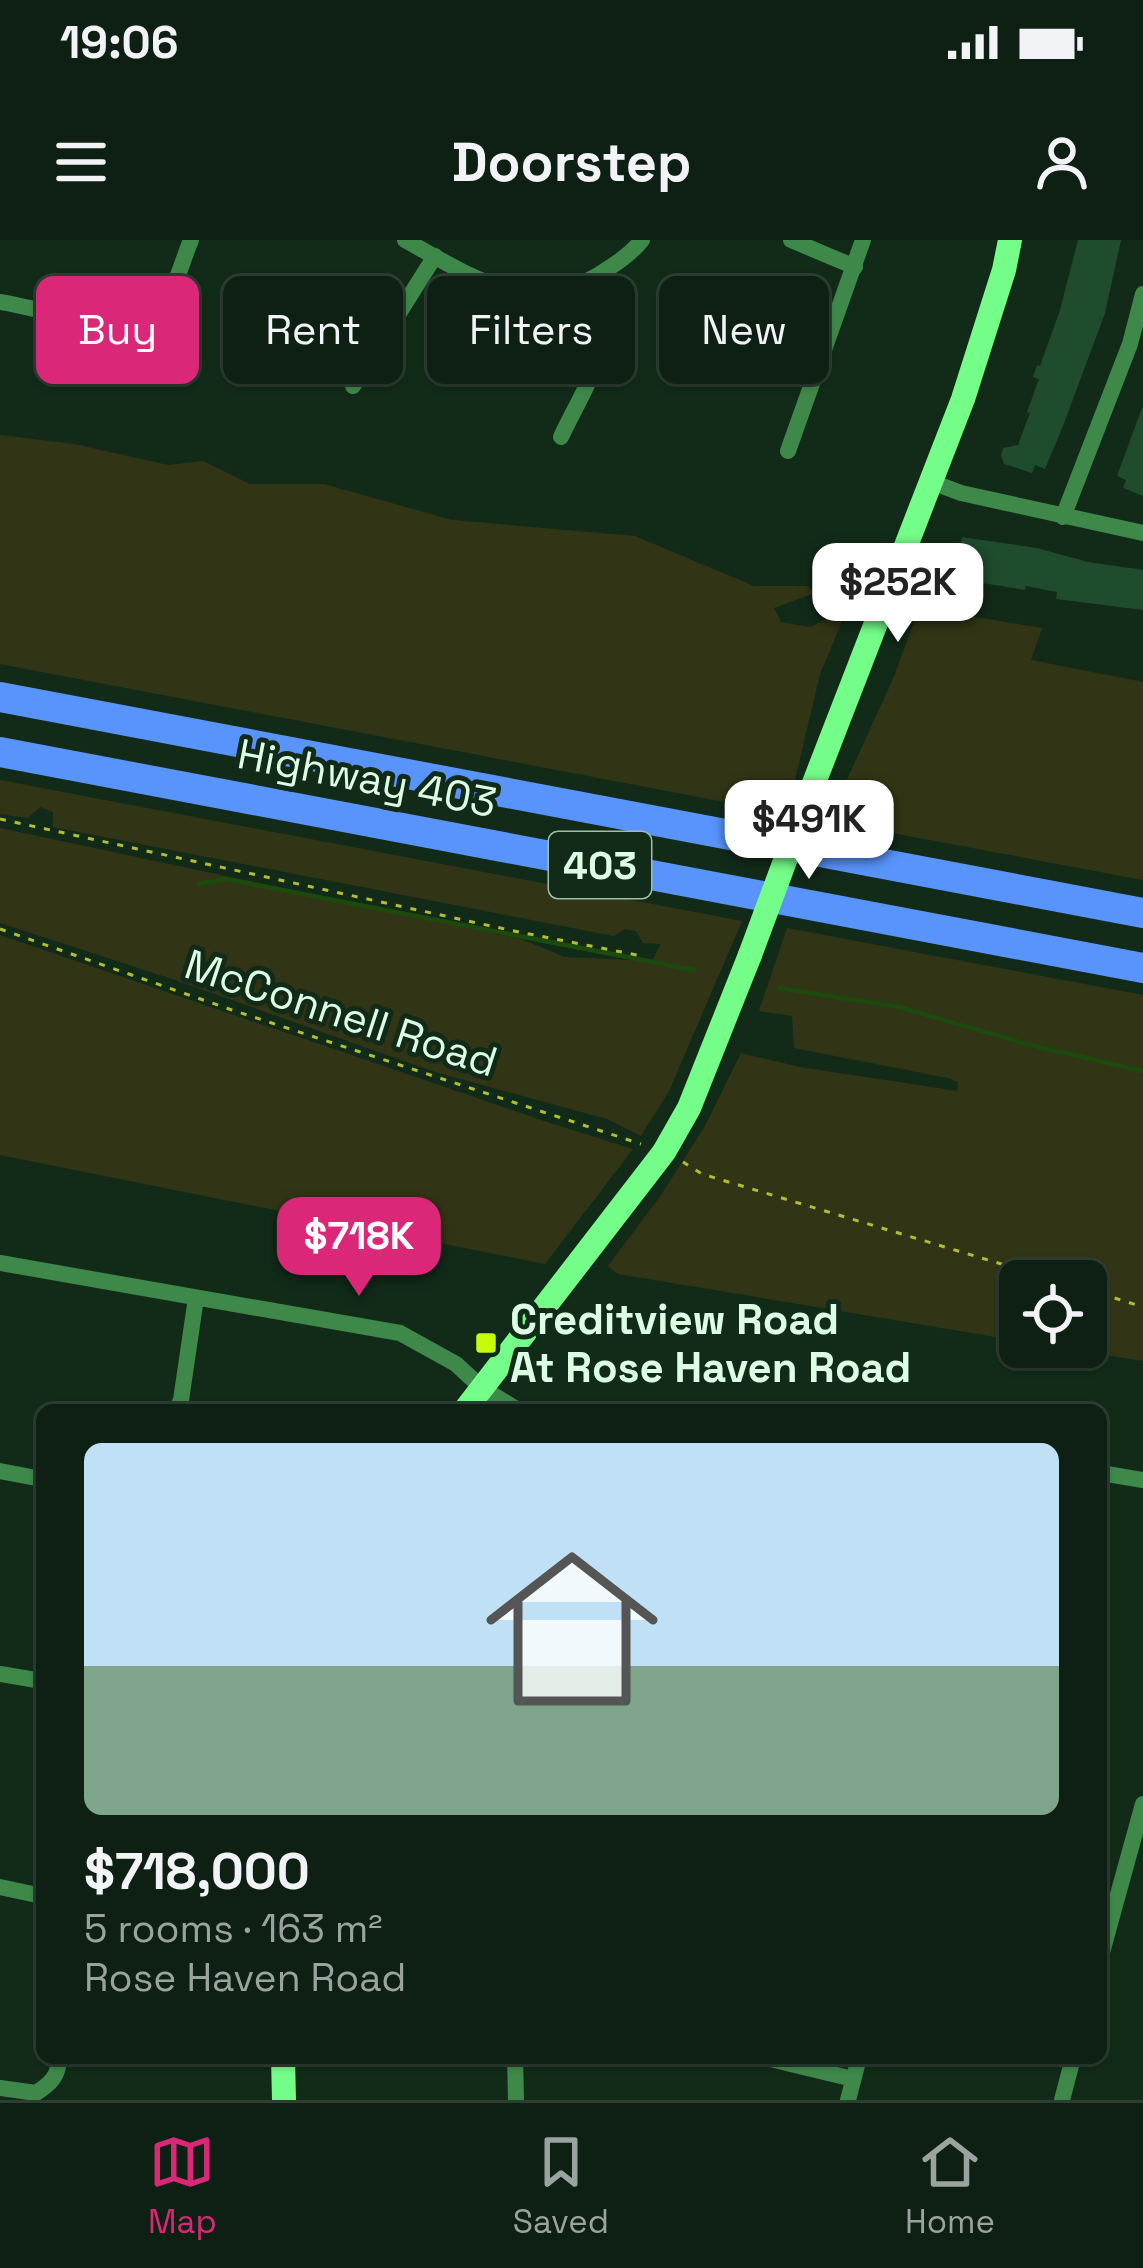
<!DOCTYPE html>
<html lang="en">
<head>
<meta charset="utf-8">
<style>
	body { margin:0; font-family:"Space Grotesk",sans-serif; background:#1c2d21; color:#f1f3f6; height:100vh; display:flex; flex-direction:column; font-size:45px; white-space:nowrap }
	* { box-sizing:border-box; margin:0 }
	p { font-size:39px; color:#9ba3a0 }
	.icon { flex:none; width:66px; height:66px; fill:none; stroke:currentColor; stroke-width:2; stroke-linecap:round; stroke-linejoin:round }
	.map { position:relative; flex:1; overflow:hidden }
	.details { position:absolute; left:36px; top:1164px; width:1071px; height:660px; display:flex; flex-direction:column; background:#0e2013; border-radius:18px; box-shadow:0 3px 9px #0004,0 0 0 3px #2e3e33 }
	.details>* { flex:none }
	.top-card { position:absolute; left:36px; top:36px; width:1071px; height:108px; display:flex; gap:24px }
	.buttons { position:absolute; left:999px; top:1020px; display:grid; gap:24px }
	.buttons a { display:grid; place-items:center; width:108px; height:108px; border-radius:18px; background:#0e2013; box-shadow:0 3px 9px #0004,0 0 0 3px #2e3e33; font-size:60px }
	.price { position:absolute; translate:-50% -102px; padding:0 27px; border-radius:24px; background:#fff; color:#222; font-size:39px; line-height:78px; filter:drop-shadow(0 3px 6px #0008) }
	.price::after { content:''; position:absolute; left:50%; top:72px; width:36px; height:27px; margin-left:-18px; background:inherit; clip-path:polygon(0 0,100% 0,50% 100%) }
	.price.current { background:#db2777; color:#fff }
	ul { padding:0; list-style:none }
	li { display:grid; align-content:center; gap:24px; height:636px; padding:0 48px }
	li+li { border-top:3px solid #2e3e33 }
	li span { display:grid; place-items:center; height:372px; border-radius:18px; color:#555 }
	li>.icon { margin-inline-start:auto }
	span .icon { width:216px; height:216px; fill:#fffc; stroke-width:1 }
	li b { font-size:51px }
	.pill { padding:0 42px; border-radius:18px; background:#0e2013; box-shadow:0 3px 9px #0004,0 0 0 3px #2e3e33; font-size:42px; line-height:108px }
	.pill.current { background:#db2777; color:#fff }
	.status { display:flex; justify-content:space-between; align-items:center; height:84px; padding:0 60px; background:#0e2013; direction:ltr }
	.status svg { height:33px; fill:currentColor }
	header { display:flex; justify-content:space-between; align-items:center; height:156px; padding:0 48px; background:#0e2013; font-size:54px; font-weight:800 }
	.dock { display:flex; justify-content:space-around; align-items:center; height:168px; border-top:3px solid #2e3e33; background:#0e2013; font-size:33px; color:#9ba3a0 }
	.dock a { display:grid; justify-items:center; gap:6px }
	.dock .current { color:#db2777 }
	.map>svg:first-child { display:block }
	.green { fill:#323515 }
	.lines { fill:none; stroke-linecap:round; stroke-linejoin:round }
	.stream { stroke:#1b4a0c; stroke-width:4.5 }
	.building { fill:#1e4c2d }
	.path { stroke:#b4bc33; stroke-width:3; stroke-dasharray:6 9; stroke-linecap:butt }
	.street { stroke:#3e894a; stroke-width:16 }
	.secondary { stroke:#75fd89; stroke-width:24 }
	.highway { stroke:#5994fc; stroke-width:30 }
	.secondary-bridge { stroke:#75fd89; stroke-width:24 }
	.poi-dot { fill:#c6fb0c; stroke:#122b19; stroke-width:4.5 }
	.labels { text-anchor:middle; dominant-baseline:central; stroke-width:10; stroke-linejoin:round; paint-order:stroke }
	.shield { fill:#122b19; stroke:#9fbfa8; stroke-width:3 }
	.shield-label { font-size:39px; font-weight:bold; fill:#dcfee5 }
	.street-label { font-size:42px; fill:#dcfee5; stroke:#122b19 }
	.poi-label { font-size:42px; font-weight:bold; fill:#dcfee5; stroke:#122b19; text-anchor:start }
</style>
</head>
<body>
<div class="status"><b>19:06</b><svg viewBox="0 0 49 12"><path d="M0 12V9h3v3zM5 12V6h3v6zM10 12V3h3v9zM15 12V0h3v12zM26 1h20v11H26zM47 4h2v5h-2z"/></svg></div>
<header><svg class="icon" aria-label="menu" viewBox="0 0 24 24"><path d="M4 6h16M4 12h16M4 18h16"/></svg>Doorstep<svg class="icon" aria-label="person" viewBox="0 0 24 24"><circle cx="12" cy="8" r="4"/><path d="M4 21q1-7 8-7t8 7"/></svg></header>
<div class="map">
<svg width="1143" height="1860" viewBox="0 0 1143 1860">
	<rect width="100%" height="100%" fill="#122b19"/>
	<!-- green -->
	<g class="green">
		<path d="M0,195l74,9 94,21 35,-4 47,23h74l128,36 183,16 119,50h54l7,7 -41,15 7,14 29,5 37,-18 -27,65 -26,110 -11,29 -783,-149z"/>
		<path d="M920,365l30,8 92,15 -11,32 112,22v198l-315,-59 65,-142z"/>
		<path d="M0,540l742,141 -73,170 -28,45 -34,-17 -172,-47 -257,-91 -178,-58v-95l521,111 44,18 87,4 9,-17 -18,-1 -7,-12 -11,-2 -11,7 -561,-109v-15l-13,-5 -12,11 -28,-4z"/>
		<path d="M787,688l356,67v366l-87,-14h30v-66h-66v60l-402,-67 -10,-8 51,-68 45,-70 37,-75 59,14 157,24 1,-9 -10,-4 -154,-30 -2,-32 -33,-5z"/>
		<path d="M0,695l547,187 86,27 -88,115 -545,-109z"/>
	</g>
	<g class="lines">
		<!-- stream -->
		<g class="stream">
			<path d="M199,644l27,-5 468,91"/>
			<path d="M779,748l120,19 131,38 113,26"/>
		</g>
	</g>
	<!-- building -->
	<g class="building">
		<path d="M1078,0h43l-16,73 -42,113 -18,43 -10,-4 -3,8 -28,-9 -3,-9 2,-7 15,-3 12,-32 -3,-1 12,-33 -6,-2 4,-12 3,1 20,-56z"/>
		<path d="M1142,168h1v88l-20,-8 3,-8 -9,-4z"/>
		<path d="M962,297l75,11 51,14 55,8v40l-87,-11 1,-7 -31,-6 -1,4 -61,-10 -5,5 -7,-2 -6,-9 6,-28 8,1z"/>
	</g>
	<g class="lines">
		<!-- path -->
		<g class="path">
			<path d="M0,579l514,112 128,25"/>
			<path d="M0,689l229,80 412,135"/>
			<path d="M683,922l19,12 356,107"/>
			<path d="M1086,1049l57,18"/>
		</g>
		<!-- street -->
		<g class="street">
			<path d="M405,0c62,34 122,78 193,35 16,-10 32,-20 44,-35"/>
			<path d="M791,0l64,27"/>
			<path d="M0,62c31,5 112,28 139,23 3,-1 14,-6 17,-9 16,-15 26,-55 35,-76"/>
			<path d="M353,146l82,-130"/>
			<path d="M561,197c14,-31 44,-77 43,-110 -1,-17 -8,-32 -13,-48"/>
			<path d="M788,211l75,-211"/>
			<path d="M929,241l32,12 182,40"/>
			<path d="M1063,277l67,-173 13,-50"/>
			<path d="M0,1023l400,70 56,31 26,24 36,22"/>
			<path d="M176,1170l5,-10 15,-102"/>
			<path d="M0,1231l42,8"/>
			<path d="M1101,1233l42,7"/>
			<path d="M0,1434l42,7"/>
			<path d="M0,1647l42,9"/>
			<path d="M1101,1716l42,-152"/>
			<path d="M515,1818l1,42"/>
			<path d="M766,1818l87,21"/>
			<path d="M0,1848l36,5c14,-9 23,-17 23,-35"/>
			<path d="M848,1860l11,-42"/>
			<path d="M1062,1860l11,-42"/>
		</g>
		<!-- secondary -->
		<g class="secondary">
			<path d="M812,548l151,-389 41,-129 6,-30"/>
			<path d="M465,1170l199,-258 25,-44 61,-153"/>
			<path d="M283,1818l1,42"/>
		</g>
		<!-- highway -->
		<g class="highway">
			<path d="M0,457l1143,216"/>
			<path d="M0,512l1143,216"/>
		</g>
		<!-- secondary-bridge -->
		<path class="secondary-bridge" d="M750,715l62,-167"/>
	</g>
	<!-- markers -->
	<rect class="poi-dot" x="474" y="1091" width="24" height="24" rx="6"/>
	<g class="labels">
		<!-- shield labels -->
		<rect class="shield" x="549" y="592" width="102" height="66" rx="9"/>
		<g class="shield-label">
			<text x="600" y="625">403</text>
		</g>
		<!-- street labels -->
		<g class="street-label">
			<text transform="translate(367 538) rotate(11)">Highway 403</text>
			<text transform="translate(341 773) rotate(18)">McConnell Road</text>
		</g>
		<!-- poi labels -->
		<g class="poi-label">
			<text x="510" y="1079">Creditview Road<tspan x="510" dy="48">At Rose Haven Road</tspan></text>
		</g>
	</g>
</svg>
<div class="buttons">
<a><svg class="icon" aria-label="locate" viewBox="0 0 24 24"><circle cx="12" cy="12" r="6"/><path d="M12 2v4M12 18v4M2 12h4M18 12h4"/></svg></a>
</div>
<b class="price" style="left:898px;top:405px">$252K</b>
<b class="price" style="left:809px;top:642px">$491K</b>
<b class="price current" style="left:359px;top:1059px">$718K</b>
<div class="top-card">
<a class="pill current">Buy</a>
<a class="pill">Rent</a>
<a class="pill">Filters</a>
<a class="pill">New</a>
</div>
<section class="details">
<ul>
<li><span style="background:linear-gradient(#bfe0f5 60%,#7fa58c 0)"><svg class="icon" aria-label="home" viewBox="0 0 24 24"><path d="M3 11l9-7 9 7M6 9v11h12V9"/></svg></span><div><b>$718,000</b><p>5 rooms · 163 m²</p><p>Rose Haven Road</p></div></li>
</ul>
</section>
</div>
<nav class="dock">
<a class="current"><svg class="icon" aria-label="map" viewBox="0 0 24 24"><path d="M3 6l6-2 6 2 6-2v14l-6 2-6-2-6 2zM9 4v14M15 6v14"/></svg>Map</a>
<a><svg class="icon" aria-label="saved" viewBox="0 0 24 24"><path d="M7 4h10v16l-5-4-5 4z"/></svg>Saved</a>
<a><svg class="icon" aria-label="home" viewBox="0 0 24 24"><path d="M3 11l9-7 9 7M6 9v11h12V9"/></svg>Home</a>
</nav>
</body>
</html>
